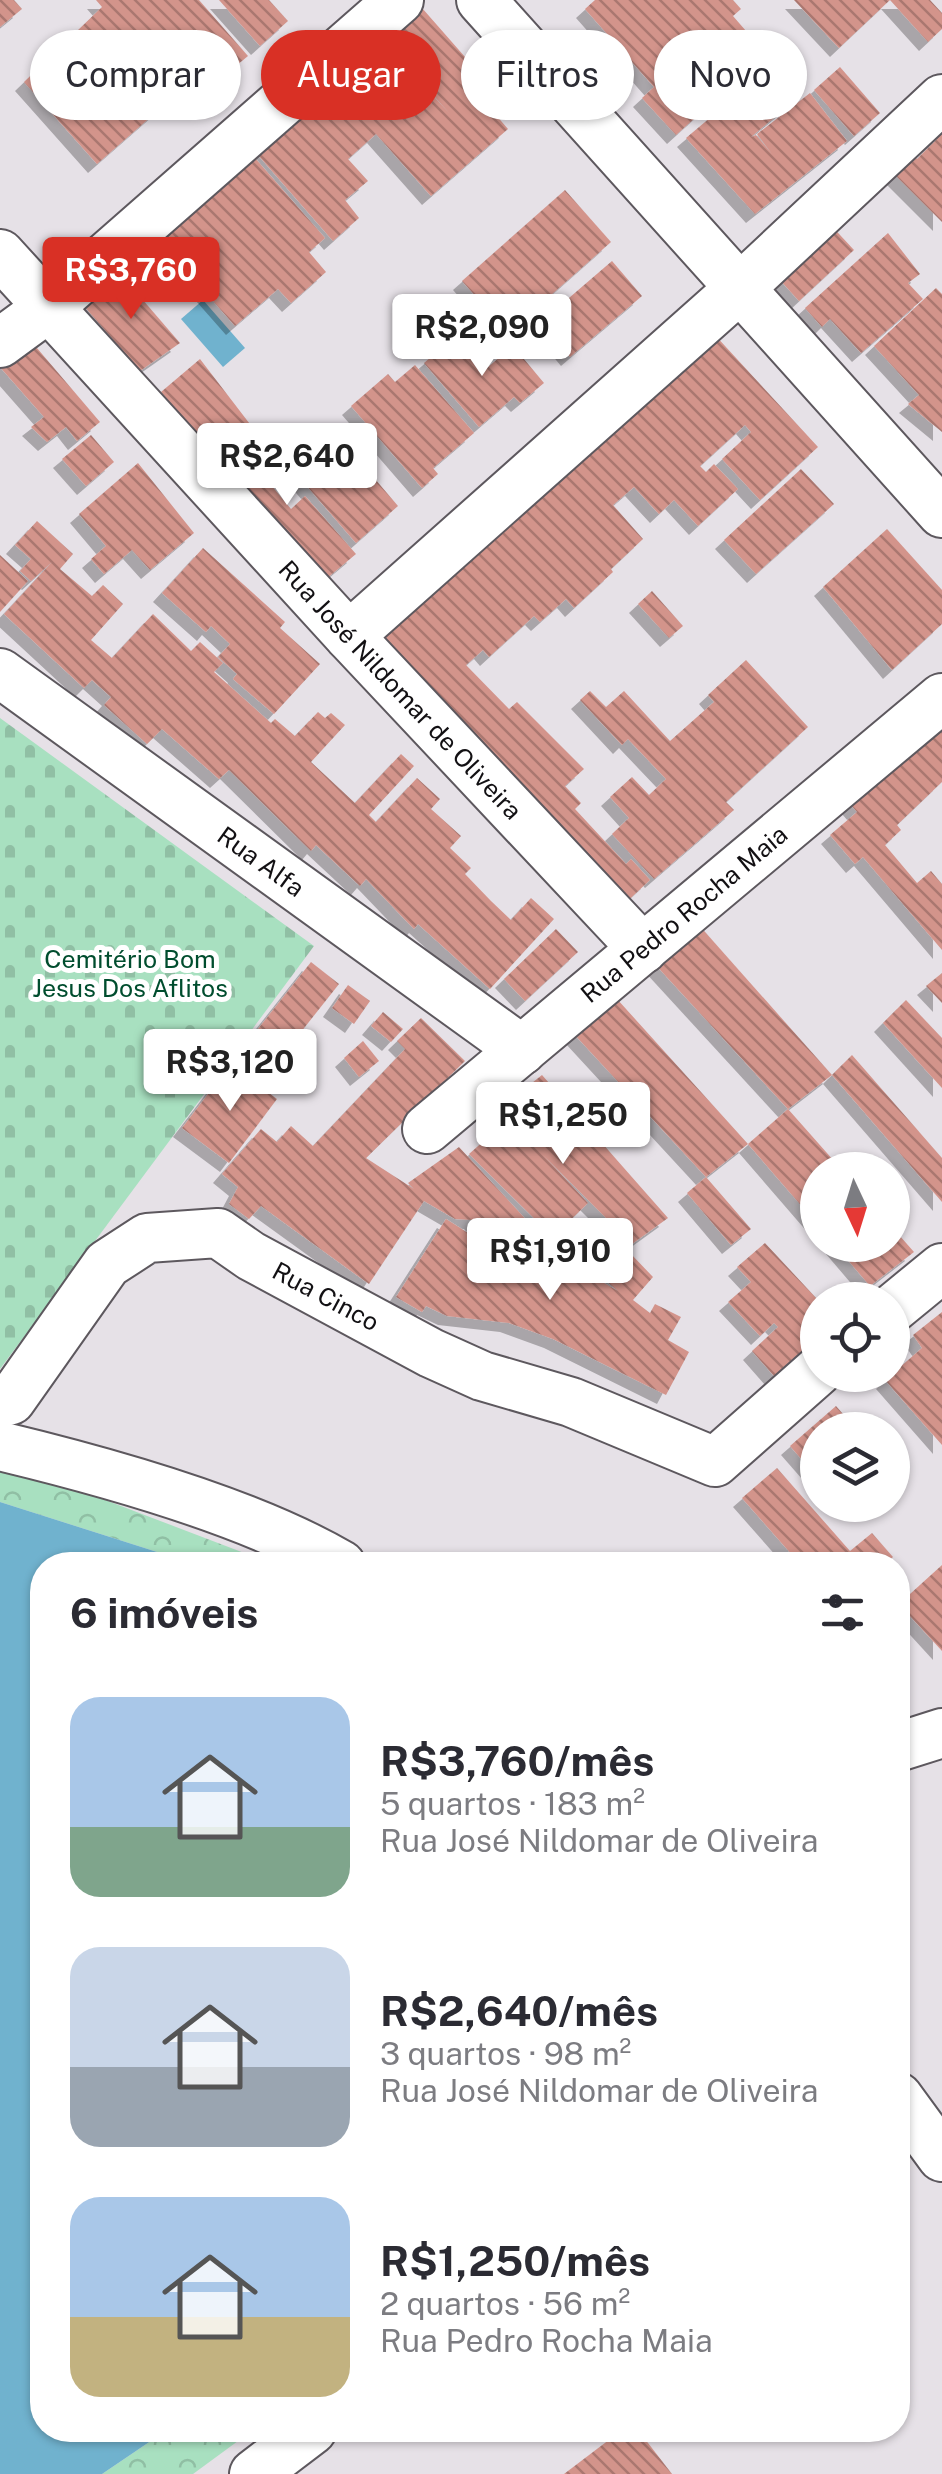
<!DOCTYPE html>
<html lang="pt">
<head>
<meta charset="utf-8">
<style>
	body { margin:0; font-family:"Public Sans",sans-serif; background:#f2f2f3; color:#2b2b33; height:100vh; display:flex; flex-direction:column; font-size:38px; white-space:nowrap }
	* { box-sizing:border-box; margin:0 }
	p { font-size:32px; color:#7c7c81 }
	.icon { flex:none; width:55px; height:55px; fill:none; stroke:currentColor; stroke-width:2; stroke-linecap:round; stroke-linejoin:round }
	.map { position:relative; flex:1; overflow:hidden }
	.sheet { position:absolute; left:30px; top:1552px; width:880px; height:890px; display:flex; flex-direction:column; background:#fff; border-radius:40px; box-shadow:0 2px 8px #0004 }
	.sheet>* { flex:none }
	.guide { position:absolute; left:30px; top:30px; width:882px; height:90px; display:flex; gap:20px }
	.needle { width:65px; rotate:176deg }
	.buttons { position:absolute; left:800px; top:1152px; display:grid; gap:20px }
	.buttons a { display:grid; place-items:center; width:110px; height:110px; border-radius:50%; background:#fff; box-shadow:0 2px 8px #0004; font-size:50px }
	.price { position:absolute; translate:-50% -85px; padding:0 22px; border-radius:10px; background:#fff; color:#222; font-size:32px; line-height:65px; filter:drop-shadow(0 2px 5px #0008) }
	.price::after { content:''; position:absolute; left:50%; top:60px; width:30px; height:22px; margin-left:-15px; background:inherit; clip-path:polygon(0 0,100% 0,50% 100%) }
	.price.current { background:#d93025; color:#fff }
	ul { padding:0; list-style:none }
	li { display:flex; align-items:center; gap:30px; height:250px; padding:0 40px }
	li span { display:grid; place-items:center; flex:none; width:280px; height:200px; border-radius:30px; color:#555 }
	li>.icon { margin-inline-start:auto }
	span .icon { width:120px; height:120px; fill:#fffc; stroke-width:1 }
	li b { font-size:42px }
	h2 { display:flex; justify-content:space-between; align-items:center; height:120px; padding:0 40px; font-size:42px }
	.tag { padding:0 35px; border-radius:45px; background:#fff; box-shadow:0 2px 8px #0004; font-size:35px; line-height:90px }
	.tag.current { background:#d93025; color:#fff }
	.map>svg:first-child { display:block }
	.cemetery { fill:url(#cemetery-stones) }
	.park { fill:url(#park-crowns) }
	.water { fill:#70b2ce }
	.building { fill:url(#building-back-hatch); filter:url(#shadow) }
	.lines { fill:none; stroke-linecap:round; stroke-linejoin:round }
	.minor-casing { stroke:#5d585e; stroke-width:52 }
	.minor { stroke:#fff; stroke-width:48 }
	.labels { text-anchor:middle; dominant-baseline:central; stroke-width:10; stroke-linejoin:round; paint-order:stroke }
	.street-label { font-size:25px; fill:#121013; stroke:#fff }
	.park-label { font-size:25px; fill:#004d2e; stroke:#fff }
</style>
</head>
<body>
<div class="map">
<svg width="942" height="2474" viewBox="0 0 942 2474">
	<defs>
		<pattern id="cemetery-stones" width="16" height="16" patternUnits="userSpaceOnUse" patternTransform="scale(2.5)"><rect width="16" height="16" fill="#a8e0c0"/><path d="M2 7V4a2 2 0 0 1 4 0v3zM10 15v-3a2 2 0 0 1 4 0v3z" fill="#90bfa4"/></pattern>
		<pattern id="park-crowns" width="20" height="18" patternUnits="userSpaceOnUse" patternTransform="scale(2.5)"><rect width="20" height="18" fill="#a8e0c0"/><path d="M2 6a3 3 0 1 1 6 0M12 15a3 3 0 1 1 6 0" fill="none" stroke="#90bfa4"/></pattern>
		<pattern id="building-back-hatch" width="6" height="6" patternUnits="userSpaceOnUse" patternTransform="scale(2.5)"><rect width="6" height="6" fill="#d3948b"/><path d="M-1 5l2 2M0 0l6 6M5-1l2 2" fill="none" stroke="#aa7770"/></pattern>
		<filter id="shadow"><feDropShadow dx="-9" dy="9" stdDeviation="0" flood-color="#0004"/></filter>
	</defs>
	<rect width="100%" height="100%" fill="#e6e1e7"/>
	<!-- cemetery -->
	<path class="cemetery" d="M0,718l314,228 -314,423z"/>
	<!-- park -->
	<g class="park">
		<path d="M0,1460l276,105h-78l-198,-63z"/>
		<path d="M167,2430h86l-60,44h-91z"/>
	</g>
	<!-- water -->
	<g class="water">
		<path d="M203,300l42,48 -22,19 -42,-48z"/>
		<path d="M0,1502l198,63h-156v865h125l-65,44h-102z"/>
	</g>
	<!-- building -->
	<g class="building">
		<path d="M0,0h14l8,9 -22,18z"/>
		<path d="M96,0h103l49,56 -23,19 -7,-8 -35,32 -5,-6 -81,71 -73,-82 78,-75z"/>
		<path d="M219,0h50l19,21 -28,25z"/>
		<path d="M415,0l72,82 -11,10 32,37 -77,67 -55,-62 -28,25 20,22 -23,19 14,18 -26,23 -75,-86 122,-116 70,75 -72,-81z"/>
		<path d="M595,0h138l8,9 -8,7 33,38 -90,81 -34,-37 12,-11 -69,-78z"/>
		<path d="M794,0h136l12,13v16l-14,13 -38,-42 -51,48z"/>
		<path d="M840,67l40,46 -26,23 -40,-46z"/>
		<path d="M762,74l26,32 -37,31 5,-2 16,19 -15,-20 53,-41 37,48 -92,73 -69,-76z"/>
		<path d="M942,123v99l-52,-52 19,-19 8,8 20,-20 -5,-6z"/>
		<path d="M247,149l78,89 -16,14 17,20 -35,31 -13,-14 -43,37 -74,-84 79,-69 -10,-10z"/>
		<path d="M565,190l46,52 -103,91 -46,-52z"/>
		<path d="M827,221l27,29 -55,51 -27,-30z"/>
		<path d="M888,233l32,41 -12,9 15,16 -62,54 -31,-34 -8,8 -17,-19z"/>
		<path d="M612,261l30,35 -72,61 -29,-35z"/>
		<path d="M117,270l63,73 -40,28 -56,-65z"/>
		<path d="M936,288l6,6v138l-34,-28 11,-9 -45,-49z"/>
		<path d="M459,333l29,34 25,-21 31,37 -24,20 -6,-6 -35,30 -55,-64z"/>
		<path d="M714,334l104,113 -58,53 -38,-41 29,-27 -6,-7 -45,41 6,6 8,-8 24,25 -40,37 -24,-26 -15,14 -25,-27 -21,18 30,34 -32,30 2,3 -39,36 -8,-9 -26,23 -6,-6 -45,41 -6,-7 -17,15 43,44 8,-7 67,67 -19,17 16,17 -6,6 51,55 5,-5 19,21 -29,27 -244,-265z"/>
		<path d="M31,341l69,81 -23,19 -11,-14 -19,15 -16,-15 13,-10 -44,-50z"/>
		<path d="M200,359l56,73 -30,25 -24,-28 -6,4 -35,-41z"/>
		<path d="M415,365l59,68 -41,35 5,6 -16,14 -71,-82 37,-32 7,8z"/>
		<path d="M335,432l63,74 -42,37 -57,-66 23,-19 -8,-9z"/>
		<path d="M91,435l23,27 -28,24 -24,-27z"/>
		<path d="M259,436l27,36 -15,13 20,24 14,-13 51,58 -30,25 -49,-58 -60,-48z"/>
		<path d="M138,463l56,70 -44,37 -18,-20 -28,24 -13,-15 15,-13 -27,-32z"/>
		<path d="M801,469l33,35 -78,70 -32,-34z"/>
		<path d="M37,521l36,33 -13,15 32,27 11,-11 20,19 -32,36 21,18 41,-44 38,37 9,-9 23,21 -9,9 57,51 4,-4 20,17 23,-24 7,6 6,-5 14,12 -34,37 44,41 46,-49 13,12 -45,49 7,7 41,-44 23,21 -9,10 30,27 -11,12 21,20 -6,6 26,27 20,19 20,-22 23,21 -64,70 -72,-65 -4,5 -48,-50 -6,7 -44,-41 -5,6 -82,-81 -10,9 -57,-50 -15,15 -43,-39 7,-8 -19,-17 -8,8 -80,-74 48,-52 -21,19 -11,-10 11,-12 -16,-14z"/>
		<path d="M887,529l55,61v34l-50,46 -69,-83z"/>
		<path d="M203,548l82,74 -5,6 40,36 -46,50 -41,-35 4,-5 -19,-17 12,-13 -19,-18 -5,6 -44,-39z"/>
		<path d="M0,555l28,26 -28,31z"/>
		<path d="M652,591l31,35 -14,12 -31,-34z"/>
		<path d="M746,660l62,67 -82,75 8,8 -80,69 -42,-45 17,-16 -19,-21 22,-20 17,18 17,-16 -38,-40 -6,6 -42,-45 10,-9 16,16 18,-16 46,50 44,-39 -6,-7z"/>
		<path d="M942,717v65l-45,43 4,5 -16,15 32,38 14,-12 11,13v66l-79,-93 -8,7 -25,-29 27,-23 -12,-14z"/>
		<path d="M698,924l134,151 -44,34 -135,-147z"/>
		<path d="M556,929l22,23 -53,49 -21,-22z"/>
		<path d="M311,962l28,22 -61,77 -28,-22z"/>
		<path d="M942,973v30l-16,-17z"/>
		<path d="M348,985l22,16 -16,23 -22,-16z"/>
		<path d="M617,999l131,145 40,-35 54,61h-24v55l-70,-81 -42,33 45,52 -20,16 -44,-52 19,-16 -132,-143z"/>
		<path d="M906,1000l36,38v50l-59,-65z"/>
		<path d="M383,1012l20,17 -12,13 -20,-16z"/>
		<path d="M421,1018l44,43 -99,97 48,31 -6,-6 51,-36 72,78 -23,19 -10,-11 -7,7 -18,-20 -18,-1 -31,-18 -55,83 -108,-78 -12,13 -20,-15 9,-17 -16,-13 39,-45 16,13 14,-16 22,20 92,-97 -8,-8z"/>
		<path d="M363,1041l16,20 -20,16 -15,-19z"/>
		<path d="M852,1055l90,103v44l-110,-127z"/>
		<path d="M231,1064l46,35 -48,64 -47,-35z"/>
		<path d="M542,1075l126,143 -36,26 -89,-89 45,48 -35,34 -84,-83 26,-23 9,9 13,-11 -19,-19z"/>
		<path d="M446,1219l22,14 51,18 20,14 32,-1 47,27 -12,-10 24,-28 23,24 -20,23 17,13 5,-9 26,13 -13,23 21,12 -23,43 -113,-56 -44,-16 -62,-7 -21,-10 -4,6 -26,-15z"/>
		<path d="M892,1227l22,25 -44,34 -35,-41h57z"/>
		<path d="M765,1243l53,57v37l-44,39 -22,-25 26,-24 -4,-4 -14,13 -32,-34 23,-20 -14,-15z"/>
		<path d="M942,1312v133l-57,-65 37,-32 -9,-13z"/>
		<path d="M836,1406l21,24h-39v48l-28,-32z"/>
		<path d="M777,1468l73,83 22,-18 21,24 -9,8h-83l-59,-67z"/>
		<path d="M942,1565v86l-43,-47z"/>
		<path d="M622,2430h16l34,44h-108z"/>
	</g>
	<g class="lines">
		<!-- minor casing -->
		<g class="minor-casing">
			<g id="minor">
				<path d="M481,0l461,513"/>
				<path id="s1" d="M0,254l349,382 294,313"/>
				<path d="M0,343l49,-36 350,-307"/>
				<path d="M349,636l390,-347 203,-190"/>
				<path id="s2" d="M0,673l522,377"/>
				<path id="s3" d="M427,1129l515,-431"/>
				<path d="M892,1309l50,-41"/>
				<path id="s4" d="M0,1403l11,-3 96,-136 40,-26 71,-5 33,23 180,97 51,23 89,26 144,60 103,-91"/>
				<path d="M0,1446c104,25 249,65 341,119"/>
				<path d="M898,1747l44,-14"/>
				<path d="M898,2097l44,60"/>
				<path d="M254,2474l58,-44"/>
			</g>
		</g>
		<!-- minor -->
		<use href="#minor" class="minor"/>
	</g>
	<g class="labels">
		<!-- street labels -->
		<g class="street-label">
			<text stroke="none"><textPath href="#s1" startOffset="592">Rua José Nildomar de Oliveira</textPath></text>
			<text stroke="none"><textPath href="#s2" startOffset="322">Rua Alfa</textPath></text>
			<text stroke="none"><textPath href="#s3" startOffset="335">Rua Pedro Rocha Maia</textPath></text>
			<text stroke="none"><textPath href="#s4" startOffset="422">Rua Cinco</textPath></text>
		</g>
		<!-- park labels -->
		<g class="park-label">
			<text x="130" y="959">Cemitério Bom<tspan x="130" dy="29">Jesus Dos Aflitos</tspan></text>
		</g>
	</g>
</svg>
<div class="buttons">
<a><svg class="needle" viewBox="-14 -14 28 28"><path d="M0-13l5 13h-10z" fill="#e53935"/><path d="M0 13l5-13h-10z" fill="#7c7c81"/></svg></a>
<a><svg class="icon" aria-label="locate" viewBox="0 0 24 24"><circle cx="12" cy="12" r="6"/><path d="M12 2v4M12 18v4M2 12h4M18 12h4"/></svg></a>
<a><svg class="icon" aria-label="layers" viewBox="0 0 24 24"><path d="M12 4l9 5-9 5-9-5zM3 14l9 5 9-5"/></svg></a>
</div>
<b class="price current" style="left:131px;top:322px">R$3,760</b>
<b class="price" style="left:482px;top:379px">R$2,090</b>
<b class="price" style="left:287px;top:508px">R$2,640</b>
<b class="price" style="left:230px;top:1114px">R$3,120</b>
<b class="price" style="left:563px;top:1167px">R$1,250</b>
<b class="price" style="left:550px;top:1303px">R$1,910</b>
<div class="guide">
<a class="tag">Comprar</a>
<a class="tag current">Alugar</a>
<a class="tag">Filtros</a>
<a class="tag">Novo</a>
</div>
<section class="sheet">
<h2>6 imóveis<svg class="icon" aria-label="filters" viewBox="0 0 24 24"><path d="M4 7h16M4 17h16"/><circle cx="9" cy="7" r="2"/><circle cx="15" cy="17" r="2"/></svg></h2>
<ul>
<li><span style="background:linear-gradient(#a9c7e8 65%,#7fa58c 0)"><svg class="icon" aria-label="home" viewBox="0 0 24 24"><path d="M3 11l9-7 9 7M6 9v11h12V9"/></svg></span><div><b>R$3,760/mês</b><p>5 quartos · 183 m²</p><p>Rua José Nildomar de Oliveira</p></div></li>
<li><span style="background:linear-gradient(#c9d6e8 60%,#9aa5b1 0)"><svg class="icon" aria-label="home" viewBox="0 0 24 24"><path d="M3 11l9-7 9 7M6 9v11h12V9"/></svg></span><div><b>R$2,640/mês</b><p>3 quartos · 98 m²</p><p>Rua José Nildomar de Oliveira</p></div></li>
<li><span style="background:linear-gradient(#a9c7e8 60%,#c2b280 0)"><svg class="icon" aria-label="home" viewBox="0 0 24 24"><path d="M3 11l9-7 9 7M6 9v11h12V9"/></svg></span><div><b>R$1,250/mês</b><p>2 quartos · 56 m²</p><p>Rua Pedro Rocha Maia</p></div></li>
</ul>
</section>
</div>
</body>
</html>
